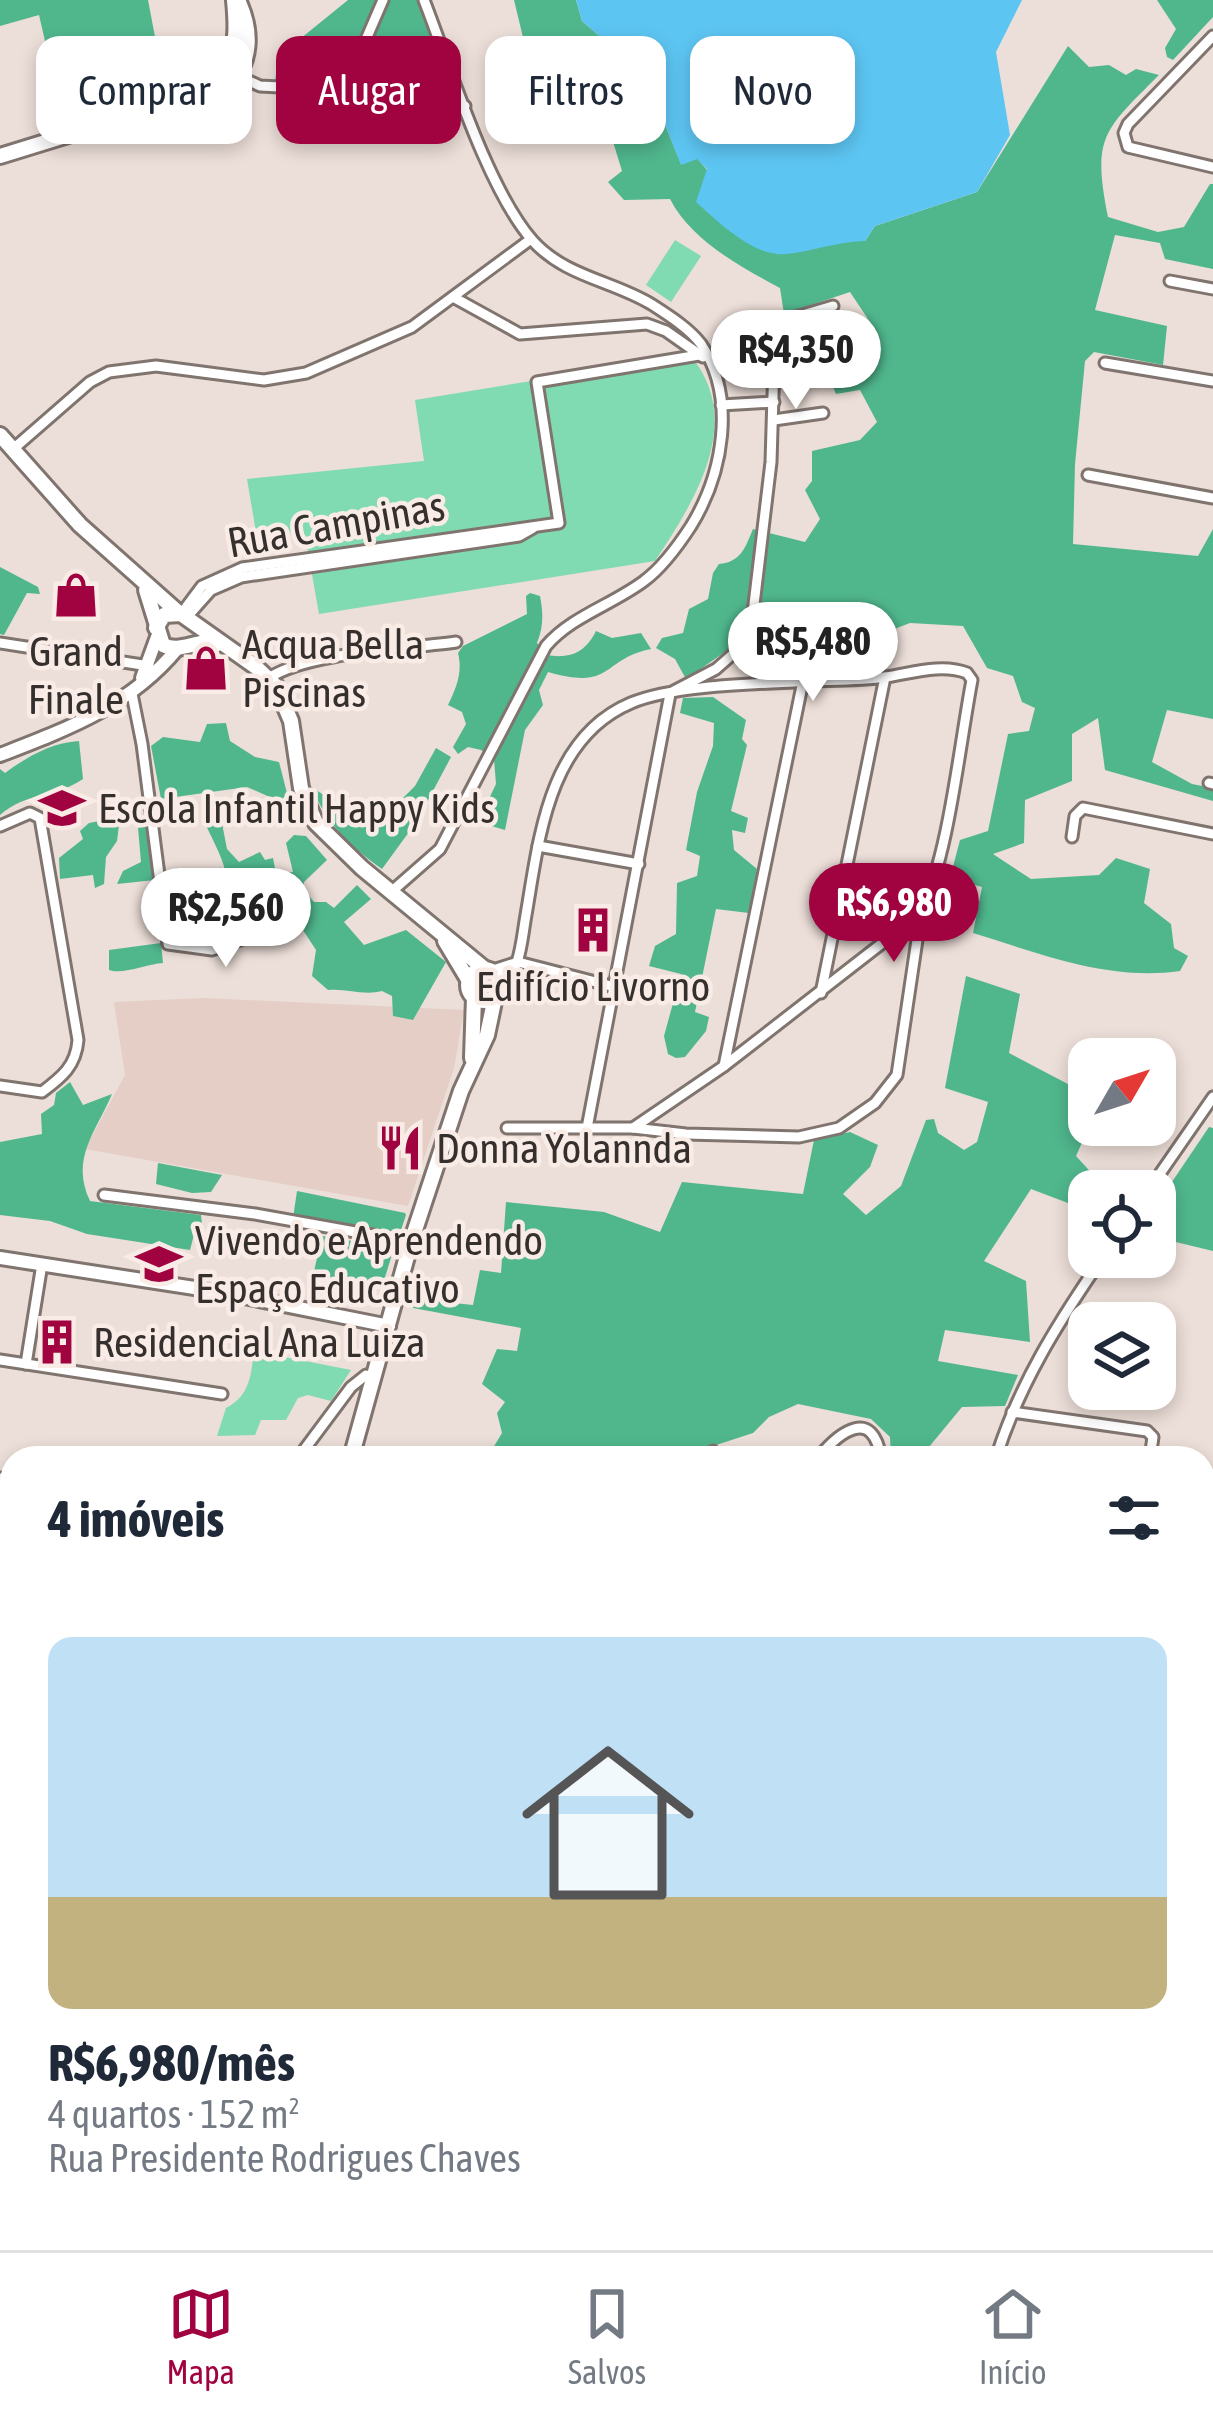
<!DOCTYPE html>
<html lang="pt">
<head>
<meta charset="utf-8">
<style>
	body { margin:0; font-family:"Asap Condensed",sans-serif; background:#f2f2f3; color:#1f2937; height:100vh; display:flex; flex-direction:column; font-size:45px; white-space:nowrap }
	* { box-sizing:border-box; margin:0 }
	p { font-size:39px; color:#747a83 }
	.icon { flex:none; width:66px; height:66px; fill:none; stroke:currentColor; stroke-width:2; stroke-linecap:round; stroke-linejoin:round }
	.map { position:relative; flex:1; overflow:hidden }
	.drawer { position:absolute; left:0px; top:1446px; width:1215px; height:804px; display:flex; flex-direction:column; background:#fff; border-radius:36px 36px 0 0; box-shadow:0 6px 18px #0003 }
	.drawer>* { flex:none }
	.top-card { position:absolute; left:36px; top:36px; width:1143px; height:108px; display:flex; gap:24px }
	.needle { width:78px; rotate:51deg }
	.controls { position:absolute; left:1068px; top:1038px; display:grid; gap:24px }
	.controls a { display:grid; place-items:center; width:108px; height:108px; border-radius:24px; background:#fff; box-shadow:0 6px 18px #0003; font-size:60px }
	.price { position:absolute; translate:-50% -102px; padding:0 27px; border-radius:42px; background:#fff; color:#222; font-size:39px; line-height:78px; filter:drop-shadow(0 3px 6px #0008) }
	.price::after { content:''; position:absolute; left:50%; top:72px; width:36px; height:27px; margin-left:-18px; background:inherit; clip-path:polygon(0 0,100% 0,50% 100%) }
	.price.current { background:#a10340; color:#fff }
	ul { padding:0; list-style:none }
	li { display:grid; align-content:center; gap:24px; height:636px; padding:0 48px }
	li span { display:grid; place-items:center; height:372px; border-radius:24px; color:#555 }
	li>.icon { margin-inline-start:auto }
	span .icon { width:216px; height:216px; fill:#fffc; stroke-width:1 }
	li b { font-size:51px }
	h2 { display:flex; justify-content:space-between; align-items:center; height:144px; padding:0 48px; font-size:51px }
	.chip { padding:0 42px; border-radius:24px; background:#fff; box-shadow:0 6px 18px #0003; font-size:42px; line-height:108px }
	.chip.current { background:#a10340; color:#fff }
	.tab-bar { display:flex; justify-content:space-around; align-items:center; height:168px; border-top:3px solid #e0e1e3; background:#fff; font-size:33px; color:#747a83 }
	.tab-bar a { display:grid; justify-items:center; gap:6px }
	.tab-bar .current { color:#a10340 }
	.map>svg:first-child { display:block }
	.built { fill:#e4cec6 }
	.green { fill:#80dab2 }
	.forest { fill:#50b78d }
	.water { fill:#5dc5f2 }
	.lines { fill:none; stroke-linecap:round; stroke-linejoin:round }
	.street-casing { stroke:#80746f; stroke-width:15 }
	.secondary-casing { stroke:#80746f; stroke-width:18 }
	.primary-casing { stroke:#80746f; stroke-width:20 }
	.street { stroke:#fff; stroke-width:9 }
	.secondary { stroke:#fff; stroke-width:12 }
	.primary { stroke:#fff; stroke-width:14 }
	.labels { text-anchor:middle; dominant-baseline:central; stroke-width:9; stroke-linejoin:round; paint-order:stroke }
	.street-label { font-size:42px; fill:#352f2d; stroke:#f9ebe5 }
	.poi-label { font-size:42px; fill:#352f2d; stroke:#f9ebe5; text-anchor:start }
</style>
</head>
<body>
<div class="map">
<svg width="1213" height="2250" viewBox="0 0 1213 2250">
	<rect width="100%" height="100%" fill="#ecded8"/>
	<!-- built -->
	<g class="built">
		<path d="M204,998l260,12 -10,58 -46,138 -323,-57 40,-74 -11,-73z"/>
		<path d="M685,2238h158l-4,12h-153z"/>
	</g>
	<!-- green -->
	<g class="green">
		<path d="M675,240l26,16 -30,46 -25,-17z"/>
		<path d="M690,355c56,66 4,147 -35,206l-336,53 -14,-79 -13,1 -5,-10 -31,6 -9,-53 177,-18 -9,-61z"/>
		<path d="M254,1351l97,19 -20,31 -23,-6 -10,3 -12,22h-25l-6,15 -38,1 9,-28c24,-12 25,-33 28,-57z"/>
	</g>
	<!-- forest -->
	<g class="forest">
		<path d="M0,0h148l16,84 -10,3 -14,-28 -24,3 -1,-19c-30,-6 -37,9 -67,11l-9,-39 -39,11z"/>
		<path d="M348,0h69l33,79 1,11 -18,7 -2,16 -38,17 -13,1 -30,-28 6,-20 -81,-1 4,-34 21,-9z"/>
		<path d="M514,0h62l6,21 80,69 4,37 15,37 16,-6 80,96 62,-13h26l10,-15 102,-34 91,-146 21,21 20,-2 17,10 10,-6 23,6c-56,56 -67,62 -51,142l50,15 26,-5 26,-43h3v85l-48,-10 -5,-16 -45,-8 -20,75 72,16 -4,39 -69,-13 -9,9 -10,103 -2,80 125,12 15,-27v190l-46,-9 -15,52 40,22 21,4v13l-108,-31 -7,-52 -26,16v47l-47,19 -1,43 -31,11 38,25 68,-4 17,-17 34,11 -6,34 27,21 3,24 14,8 -8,15c-72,10 -139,-17 -207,-38l9,-46 -32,-9 10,-38 28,-9 20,-97 21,-3 6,-23 -13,-6 -9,-26 -26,-8 -24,-42 -53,-3 -60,23 -36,-41 -19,-3 -20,26 -40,17 -49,34 -11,-20 -19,-11 6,-10 21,-5 6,-24 19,-10 5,-26 6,-9c22,-2 26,-16 34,-35l52,13 15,-23 -15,-29 7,-9v-30l48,-11 17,-18 -17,-32 -24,4 -16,-38 18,-19 34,-12 -22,-33 -66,22 -4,-26c-41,-22 -89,-48 -110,-89l-46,1 -16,-18 14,-11 -20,-65 -22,-30 1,-11 -20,-23 -34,12z"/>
		<path d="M1157,0h56v17l-40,43 -6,-3 -2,-9 11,-19z"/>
		<path d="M0,567l38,20 2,7 -13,-1 -23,42 -4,-1z"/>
		<path d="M530,593l10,3c3,16 4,30 -3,47l9,12c24,4 39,-2 50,-24l16,7 29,-5 10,16c-50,10 -37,42 -103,23l-9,18 4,15 -18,25 -20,100 -27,-8 18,-38 -2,-25 -13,-9 -13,-3 -10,7 -5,-7 13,-23 -4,-12 -14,-7c8,-17 15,-32 10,-52l5,-7 64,-32 -1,-18z"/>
		<path d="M713,697l33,23 -4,19 5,6 -16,66 17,7 -3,15 -13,-3 2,20 23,19 -8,44 -33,-4 -21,103 14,5 -3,14 -21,26 -9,1 -8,-4 -4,-18 17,-62 -32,-8 6,-20 21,-12 1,-51 20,-7 3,-20 -14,-6 11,-58 16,-46 1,-23 -34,-10 3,-15z"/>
		<path d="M226,723l4,18 25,16 24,5 10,39 -8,1 -34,-15 -86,12 -10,-53 12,-9 37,5 7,-18z"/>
		<path d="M79,741l4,38c-28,19 -57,13 -83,36v-46l5,4c22,-16 45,-30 74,-32z"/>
		<path d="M436,748l15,9 -34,64 -35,48c-32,-23 -56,-45 -70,-82 24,18 47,27 78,24l25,-25z"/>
		<path d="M219,808l8,41 12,13 21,-10 5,8 8,-2 3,16 17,-2 -7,-29 8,-8 12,1 21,24 -23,22 -1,7 11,13h12l8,6 23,-23 14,14 -27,23 20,23 42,-15 40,32 -33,58 -20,-4 -1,-20 -10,-5c-19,5 -35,-3 -54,-1l-16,-14 4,-26 -40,-61 -11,-7 -37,19c2,-34 -12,-53 -25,-82z"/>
		<path d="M120,817l-3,24 -11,16 -2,27 -9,4 -2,-13 -33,4 -1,-21 24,-19 -3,-8 9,-8z"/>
		<path d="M147,825l8,55 -38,4 6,-13 18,-9 -3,-34z"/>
		<path d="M161,943l2,20c-17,1 -40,12 -54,7v-20z"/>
		<path d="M966,976l54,18 -11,59 74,39 6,-15 1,48 -14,31 32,35h-19v20l-58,-22 -47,72 42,20 4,61 -85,-12 -7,31 80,14 -13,31 -43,1 -38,46 -33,4 -1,-20 -19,-18 -73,-15 -29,13 -16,16 -46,15 -2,10h-218l15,-25 -5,-20 8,-11 -23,-18 15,-35 20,2 4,-23 -108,-20 3,-9 57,6 7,-35 21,3 5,-71 98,10 56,20 22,-50 121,12 11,-54 36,-8 28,13 -8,22 -27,27 23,21 35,-29 25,-66 8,-1 4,14 26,17 13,-8 11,-40 -43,-14z"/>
		<path d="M70,1082l13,23 29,-11c-16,38 -42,64 -22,107l111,14 1,9 -6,3 -6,23 -103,-16 -37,-13 -50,-6v-73l42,-8 -1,-20 13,-9 2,-12z"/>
		<path d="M1209,1127l4,1v123l-58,-14v-30z"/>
		<path d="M158,1163l64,12 -11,17 -19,1 -36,-9z"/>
		<path d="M297,1191l108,22 1,2 -7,21 -106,-18z"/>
		<path d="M322,1236l72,12 -12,39 -69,-11z"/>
		<path d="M12,2032v206h414l4,12h-430v-208z"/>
		<path d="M1213,2150v99l-22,1 2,-12h10v-63z"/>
		<path d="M839,2238h159l-5,12h-154z"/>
	</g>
	<!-- water -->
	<g class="water">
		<path d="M576,0h446l-26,52 14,83 -33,57 -102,34 -10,15c-27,0 -68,15 -87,13 -29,-2 -62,-34 -82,-52l11,-33 -10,-10 -16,6 -15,-38 -4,-37 -80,-69z"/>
		<path d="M1213,1760v390l-10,25v-398z"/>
		<path d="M998,2238h179l-5,12h-179z"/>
	</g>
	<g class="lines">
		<!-- street casing -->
		<g class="street-casing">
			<g id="street">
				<path d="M1213,36l-85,88 -4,9 4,14 85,20"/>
				<path d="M238,76l22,10 138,7 67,13"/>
				<path d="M345,88l38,-88"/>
				<path d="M1170,281l43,8"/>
				<path d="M453,297l67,37 127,-10 19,7 37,26"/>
				<path d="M1105,363l108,18"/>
				<path d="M721,405l53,-3"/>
				<path d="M774,420l49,-7"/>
				<path d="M12,450l78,-68 19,-10 47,-6 108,14 42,-7 106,-46 119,-88"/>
				<path d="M1088,475l125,23"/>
				<path d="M181,614l21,-28 40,-18 317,-45 -22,-141 162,-27"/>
				<path d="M187,617l24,-27 30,-13 278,-41 14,-8"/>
				<path d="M0,643l149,23"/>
				<path d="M269,678c39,-26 138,-29 187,-36"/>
				<path d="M674,691l42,-22 17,-15 20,-41 18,-151 4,-133 7,-8 51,-15"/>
				<path d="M132,694l10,50 26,200 44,6 69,-25"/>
				<path d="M1209,783l4,1"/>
				<path d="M0,826l30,-13 10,5 38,222c-2,26 -16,37 -36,52l-42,-6"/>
				<path d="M1072,837l3,-21 8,-8 130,26"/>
				<path d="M538,846l101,18"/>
				<path d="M391,892l49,-43 106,-203c26,-30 66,-41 98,-65 19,-14 34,-35 47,-55 32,-52 46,-128 10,-182 -12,-16 -33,-29 -50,-40 -40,-24 -86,-27 -119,-64 -45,-52 -82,-173 -108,-240"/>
				<path d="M518,962l97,25"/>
				<path d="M490,971l28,-9"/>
				<path d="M499,990c22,-19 22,-47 27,-75 13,-76 22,-177 105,-212 40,-17 119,-19 163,-21 31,-2 62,-1 92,-5 26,-4 56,-14 81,-4l5,7c-13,68 -23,173 -51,233l-197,153 -91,62"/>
				<path d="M821,993l64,-316"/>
				<path d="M724,1066l79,-385"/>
				<path d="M507,1128h126l53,6 113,3 40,-9 36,-25 22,-28 24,-162"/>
				<path d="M587,1128l83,-434"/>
				<path d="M1148,1191l65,-94"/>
				<path d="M104,1195l151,19 156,28"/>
				<path d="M0,1360l222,34"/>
				<path d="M26,1364l16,-100"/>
				<path d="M1012,1412l135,19 6,6 -3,21"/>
				<path d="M298,1458l53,-71 15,-12 9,3"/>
				<path d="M712,1458l1,-7"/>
				<path d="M818,1458c22,-27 55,-51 63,0"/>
				<path d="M996,1458c23,-74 63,-137 107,-201"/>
				<path d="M0,1478l12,2"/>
				<path d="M0,1558l12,2"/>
				<path d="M0,1711l12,-4"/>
				<path d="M0,1904l12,-20"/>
			</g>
		</g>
		<!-- secondary casing -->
		<g class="secondary-casing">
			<g id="secondary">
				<path d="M142,678l15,-41"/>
				<path d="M0,755c67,-26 130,-49 177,-106"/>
				<path d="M0,1258l214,33 175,35"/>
				<path d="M0,2029l12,-8"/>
				<path d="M1203,2080l10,4"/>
			</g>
		</g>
		<!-- primary casing -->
		<g class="primary-casing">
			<g id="primary">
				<path d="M188,94c45,-28 51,-41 46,-94"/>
				<path d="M0,156l227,-70c26,-23 25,-56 11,-86"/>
				<path d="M0,435l80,90 99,88"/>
				<path d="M146,590l17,55c18,9 34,-7 54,-1"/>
				<path d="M156,628l8,-13 17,-1 75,53 20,19 15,35 10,67 15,35 46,45 124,102"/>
				<path d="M445,941l24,40"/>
				<circle cx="484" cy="985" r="16"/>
				<path d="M472,1058l2,-61"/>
				<path d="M351,1458l60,-216 50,-151 26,-56 8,-38"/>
				<path d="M492,2250l2,-12"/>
				<path d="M677,2250v-12"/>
			</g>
		</g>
		<!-- street -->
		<use href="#street" class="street"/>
		<!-- secondary -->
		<use href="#secondary" class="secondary"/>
		<!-- primary -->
		<use href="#primary" class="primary"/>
	</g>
	<!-- icons -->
	<defs>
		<g id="shop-bare" transform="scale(3.6)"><path d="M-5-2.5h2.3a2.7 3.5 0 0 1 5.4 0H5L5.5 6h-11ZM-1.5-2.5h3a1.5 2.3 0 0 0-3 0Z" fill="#a10340" stroke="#f9ebe5" stroke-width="2.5" paint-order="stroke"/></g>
		<g id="school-bare" transform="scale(3.6)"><path d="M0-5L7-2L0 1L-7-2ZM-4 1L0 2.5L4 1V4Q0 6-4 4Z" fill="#a10340" stroke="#f9ebe5" stroke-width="2.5" paint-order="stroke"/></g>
		<g id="building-bare" transform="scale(3.6)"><path d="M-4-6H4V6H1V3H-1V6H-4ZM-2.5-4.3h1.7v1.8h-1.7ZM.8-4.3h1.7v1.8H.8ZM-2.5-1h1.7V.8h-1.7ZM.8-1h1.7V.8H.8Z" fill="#a10340" stroke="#f9ebe5" stroke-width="2.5" paint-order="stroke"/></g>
		<g id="restaurant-bare" transform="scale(3.6)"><path d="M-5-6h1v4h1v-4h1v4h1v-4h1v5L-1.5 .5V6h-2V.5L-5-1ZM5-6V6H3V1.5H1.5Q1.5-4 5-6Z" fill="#a10340" stroke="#f9ebe5" stroke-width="2.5" paint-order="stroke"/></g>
	</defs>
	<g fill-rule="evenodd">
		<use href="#shop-bare" x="76" y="595"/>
		<use href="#shop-bare" x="206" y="668"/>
		<use href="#school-bare" x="62" y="808"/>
		<use href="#building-bare" x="593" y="930"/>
		<use href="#restaurant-bare" x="400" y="1148"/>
		<use href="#school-bare" x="159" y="1264"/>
		<use href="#building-bare" x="57" y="1342"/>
	</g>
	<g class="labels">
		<!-- street labels -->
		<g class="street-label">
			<text transform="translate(336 524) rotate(-10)">Rua Campinas</text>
		</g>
		<!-- poi labels -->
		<g class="poi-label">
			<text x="242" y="644">Acqua Bella<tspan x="242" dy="48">Piscinas</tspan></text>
			<text x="76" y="651" text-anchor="middle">Grand<tspan x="76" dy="48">Finale</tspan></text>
			<text x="98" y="808">Escola Infantil Happy Kids</text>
			<text x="593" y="986" text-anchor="middle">Edifício Livorno</text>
			<text x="436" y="1148">Donna Yolannda</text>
			<text x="195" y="1240">Vivendo e Aprendendo<tspan x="195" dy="48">Espaço Educativo</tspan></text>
			<text x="93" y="1342">Residencial Ana Luiza</text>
		</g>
	</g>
</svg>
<div class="controls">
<a><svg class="needle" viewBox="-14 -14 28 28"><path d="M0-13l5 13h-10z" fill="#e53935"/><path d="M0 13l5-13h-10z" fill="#747a83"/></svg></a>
<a><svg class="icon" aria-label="locate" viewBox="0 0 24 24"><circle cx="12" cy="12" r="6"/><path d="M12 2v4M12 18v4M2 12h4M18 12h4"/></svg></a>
<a><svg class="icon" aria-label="layers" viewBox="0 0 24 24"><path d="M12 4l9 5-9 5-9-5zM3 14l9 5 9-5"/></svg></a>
</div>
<b class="price" style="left:796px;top:412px">R$4,350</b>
<b class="price" style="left:813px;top:704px">R$5,480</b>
<b class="price current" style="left:894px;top:965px">R$6,980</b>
<b class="price" style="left:226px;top:970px">R$2,560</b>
<div class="top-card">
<a class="chip">Comprar</a>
<a class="chip current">Alugar</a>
<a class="chip">Filtros</a>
<a class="chip">Novo</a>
</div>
<section class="drawer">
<h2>4 imóveis<svg class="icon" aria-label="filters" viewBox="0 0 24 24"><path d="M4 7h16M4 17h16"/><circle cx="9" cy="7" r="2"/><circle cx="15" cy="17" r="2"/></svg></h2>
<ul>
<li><span style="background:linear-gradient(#bfe0f5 70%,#c2b280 0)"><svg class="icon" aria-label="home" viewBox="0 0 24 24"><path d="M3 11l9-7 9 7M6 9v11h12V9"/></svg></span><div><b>R$6,980/mês</b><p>4 quartos · 152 m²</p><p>Rua Presidente Rodrigues Chaves</p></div></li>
</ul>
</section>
</div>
<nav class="tab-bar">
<a class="current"><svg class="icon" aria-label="map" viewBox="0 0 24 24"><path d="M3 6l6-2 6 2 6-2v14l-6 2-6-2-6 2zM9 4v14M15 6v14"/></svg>Mapa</a>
<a><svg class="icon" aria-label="saved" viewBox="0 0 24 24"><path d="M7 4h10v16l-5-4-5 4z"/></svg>Salvos</a>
<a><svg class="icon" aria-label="home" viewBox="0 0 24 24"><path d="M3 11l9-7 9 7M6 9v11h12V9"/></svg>Início</a>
</nav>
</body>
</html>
